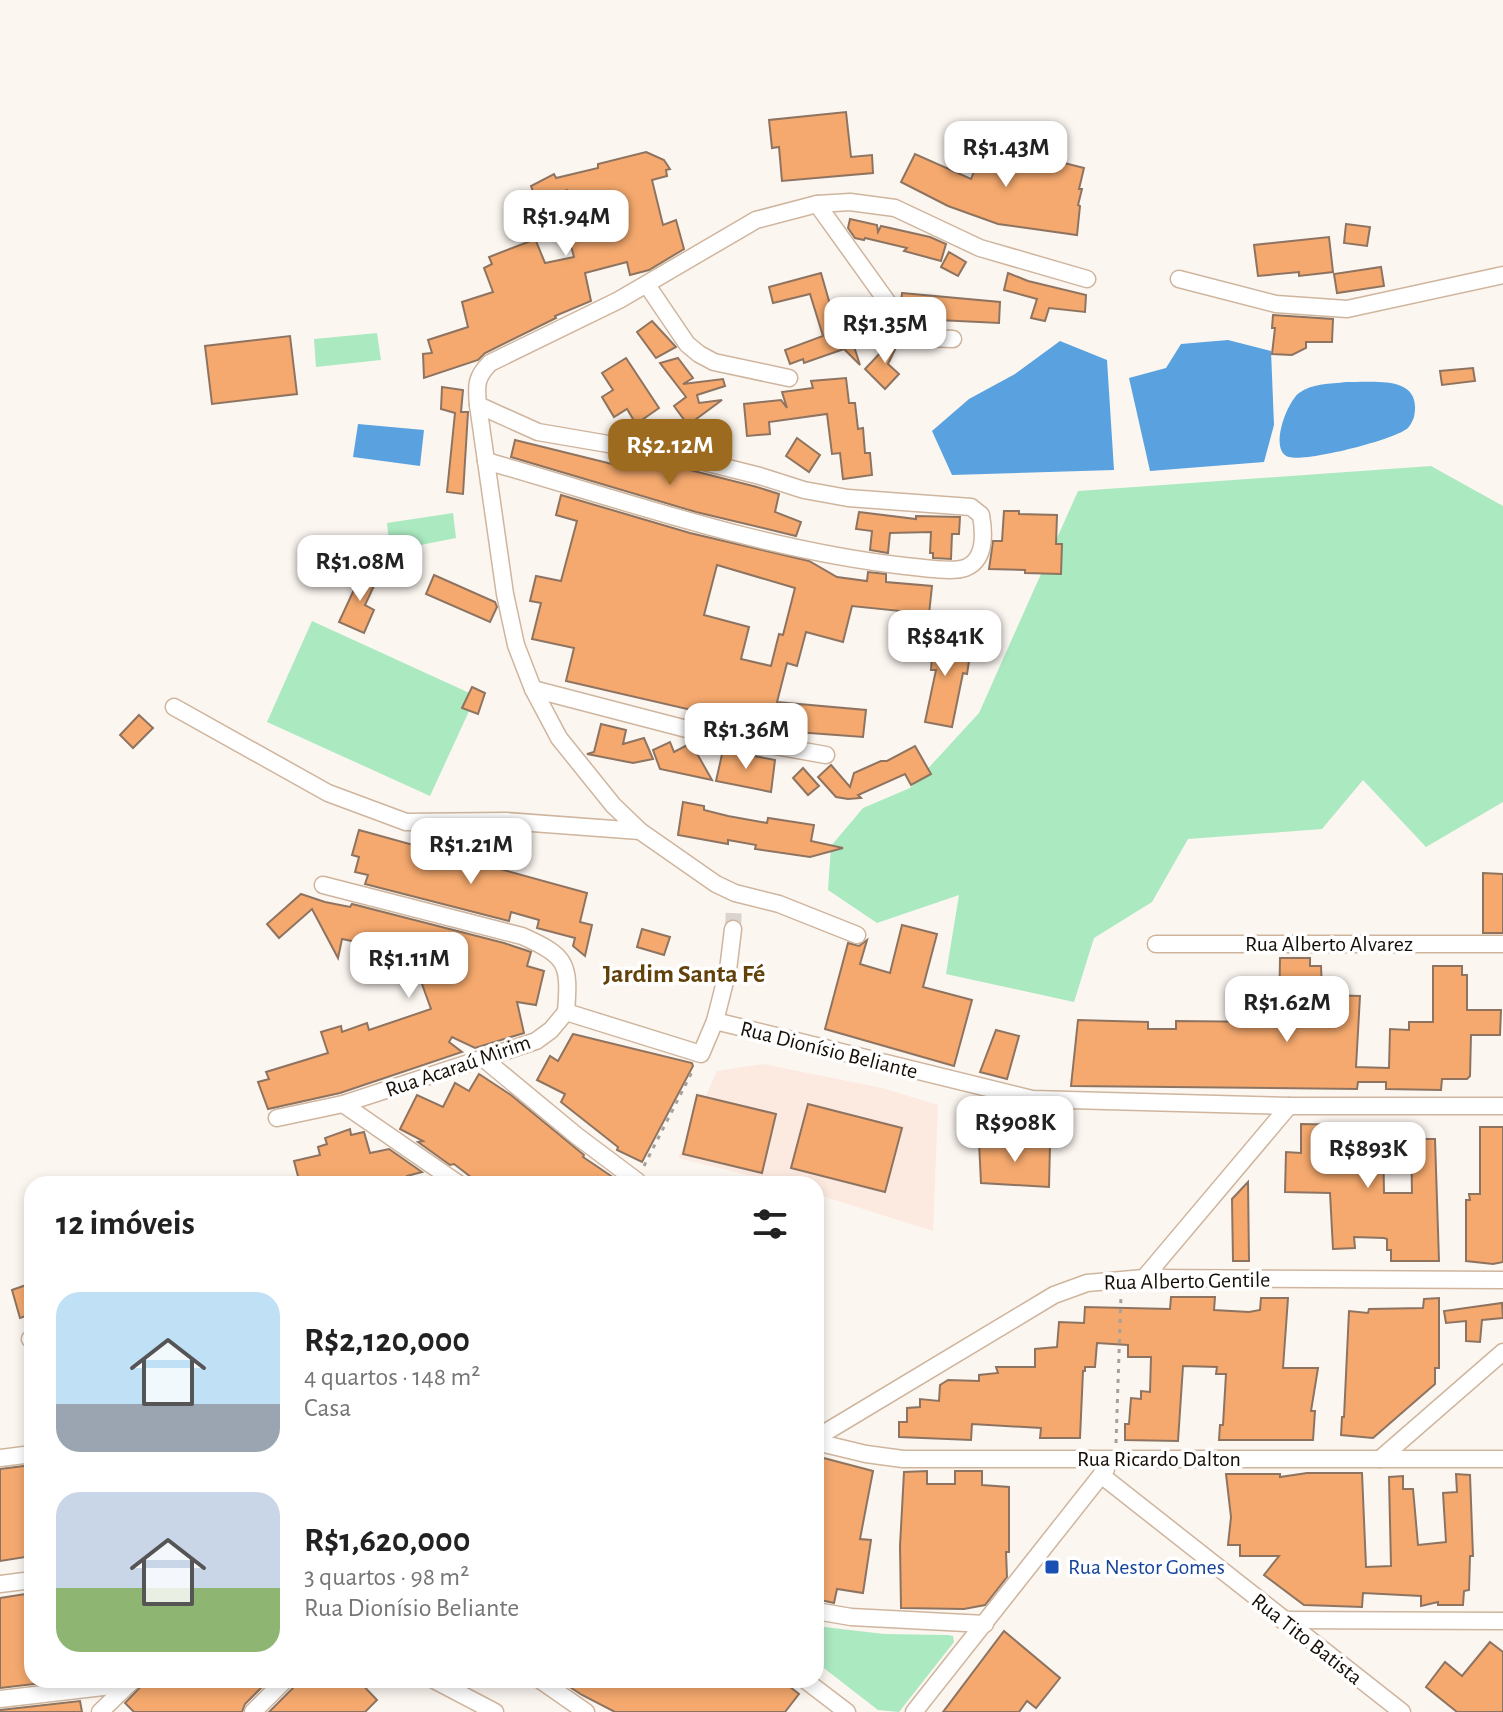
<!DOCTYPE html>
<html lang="pt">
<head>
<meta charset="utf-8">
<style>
	body { margin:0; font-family:"Alegreya Sans",sans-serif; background:#f2f2f2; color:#222; height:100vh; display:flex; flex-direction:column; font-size:30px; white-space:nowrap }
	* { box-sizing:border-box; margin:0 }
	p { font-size:26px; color:#767676 }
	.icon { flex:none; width:44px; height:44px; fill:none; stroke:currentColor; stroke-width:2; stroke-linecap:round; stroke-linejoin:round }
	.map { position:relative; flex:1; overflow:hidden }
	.sheet { position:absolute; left:24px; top:1176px; width:800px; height:512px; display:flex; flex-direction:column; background:#fff; border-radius:24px; box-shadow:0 4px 12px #0003 }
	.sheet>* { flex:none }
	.price { position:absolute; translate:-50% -68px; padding:0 18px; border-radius:16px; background:#fff; color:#222; font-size:26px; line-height:52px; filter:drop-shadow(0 2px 4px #0008) }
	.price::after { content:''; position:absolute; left:50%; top:48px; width:24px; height:18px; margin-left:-12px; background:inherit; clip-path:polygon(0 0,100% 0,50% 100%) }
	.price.selected { background:#9c6b1f; color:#fff }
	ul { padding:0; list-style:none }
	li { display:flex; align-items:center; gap:24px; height:200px; padding:0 32px }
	li span { display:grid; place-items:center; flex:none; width:224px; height:160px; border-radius:24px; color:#555 }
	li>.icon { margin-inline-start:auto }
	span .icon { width:96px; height:96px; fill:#fffc; stroke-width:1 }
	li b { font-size:34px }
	h2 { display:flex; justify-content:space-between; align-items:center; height:96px; padding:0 32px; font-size:34px }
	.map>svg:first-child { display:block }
	.education { fill:#fce9e0 }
	.green { fill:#abe9c0 }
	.water { fill:#59a2df }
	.building { fill:#f5a96e; stroke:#8e7460; stroke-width:2; fill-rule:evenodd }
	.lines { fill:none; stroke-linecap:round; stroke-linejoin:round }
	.street-tunnel { stroke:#dad3ce; stroke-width:16; stroke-dasharray:16 8; stroke-linecap:butt }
	.street-casing { stroke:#cfb59d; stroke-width:19 }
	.path { stroke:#a8a19b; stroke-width:3; stroke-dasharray:4 6; stroke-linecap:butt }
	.street { stroke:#fff; stroke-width:16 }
	.transit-dot { fill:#1a4fb4; stroke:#fff; stroke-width:3 }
	.labels { text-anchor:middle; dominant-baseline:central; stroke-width:7; stroke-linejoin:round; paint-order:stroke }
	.street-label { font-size:22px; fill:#160e06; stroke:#fff }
	.transit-label { font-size:22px; fill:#164399; stroke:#fff; text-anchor:start }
	.quarter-label { font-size:26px; font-weight:bold; fill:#63410b; stroke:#fff }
</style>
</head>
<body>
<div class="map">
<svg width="1503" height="1712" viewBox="0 0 1503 1712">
	<rect width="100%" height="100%" fill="#fcf6f1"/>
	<!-- education -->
	<path class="education" d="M763,1064l119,24 56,17 -5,126 -117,-37v-10h-32l-106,-26 39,-87z"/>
	<!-- green -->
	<g class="green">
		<path d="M377,333l4,27 -65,7 -2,-28z"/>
		<path d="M1431,466l72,40v296l-77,45 -63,-67 -41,49 -134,10 -36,63 -58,36 -20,64 -128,-28 13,-79 -82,28 -49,-33 3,-44 32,-38 47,-20 69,-75 99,-222z"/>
		<path d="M453,513l3,25 -66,13 -3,-28z"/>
		<path d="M312,621l164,75 -46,100 -163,-74z"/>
		<path d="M816,1626l68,8 64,1 5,1 1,6 -55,70 -21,-2 -62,-48z"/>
	</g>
	<!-- water -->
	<g class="water">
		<path d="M1228,340l43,11 3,74 -10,37 -114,9 -21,-93 37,-10 15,-24z"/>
		<path d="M1060,341l47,19 7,110 -162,5 -20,-44 37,-32 46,-25z"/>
		<path d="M1346,382c28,1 77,-8 68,35 -1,3 -4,9 -6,11 -14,12 -101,34 -119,29 -21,-6 -2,-55 10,-64 14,-10 31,-9 47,-11z"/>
		<path d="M358,424l66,6 -4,36 -67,-9z"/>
	</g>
	<!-- building -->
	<g class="building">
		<path d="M846,112l5,45 21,-2 1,18 -91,8 -3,-34 -7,1 -3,-28z"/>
		<path d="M985,143l99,25 -5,21h3l-4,16 2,1 -3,29 -79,-11 -50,-18 -47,-24 14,-28 56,25z"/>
		<path d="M646,152l18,8 6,9 -4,1 1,6 -15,4 11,45 13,-5 8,29 -35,21 -19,5 -3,-13 -42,11 6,28 -36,15 1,2 -71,35 -7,7 -54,18 -1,-24 9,-1 -4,-13 40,-13 -6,-25 31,-10 -9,-24 8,-4 -3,-7 44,-17 3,1 9,22 29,-6 -10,-36 12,-3 -9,-28 -30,13 -6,-17 23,-12 2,4 42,-10v-4z"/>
		<path d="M850,219l27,6 1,7 3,-6 49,11 16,7 -5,17 -37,-10 3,-3 -42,-10 -1,2 -9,-2 -7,-10z"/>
		<path d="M1346,224l24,3 -3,19 -23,-3z"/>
		<path d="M1329,237l4,35 -34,4v-4l-41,4 -4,-31z"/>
		<path d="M949,252l17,10 -8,14 -17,-9z"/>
		<path d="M1381,267l3,19 -47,7 -3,-19z"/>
		<path d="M821,273l10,35 6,-2 7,23 4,-1 12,37 -16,-16 -40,14 -1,-4 -13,5 -5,-14 38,-14 -13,-42 -37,9 -4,-16z"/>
		<path d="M1008,273l20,8 58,14 -1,17 -36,-4 -4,13 -14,-3 6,-19 -33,-9z"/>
		<path d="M902,293l98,9 -1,21 -82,-4 -8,-6 -8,-11z"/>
		<path d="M1273,315l60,4 -1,23h-26v6l-14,7 -20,-1 3,-26h-3z"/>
		<path d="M652,321l24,26 -20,11 -19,-26z"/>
		<path d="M899,333l3,2 -14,29 11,10 -14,15 -20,-20z"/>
		<path d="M290,336l7,58 -85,10 -7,-58z"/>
		<path d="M626,358l33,50 -23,16 -9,-15 -13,8 -12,-20 11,-7 -11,-17z"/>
		<path d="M678,358l15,20 -10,6 40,-5 2,7 -28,9 2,8 23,-3 -34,25 -14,-19 12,-9 -26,-34z"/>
		<path d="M1473,368l2,13 -33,4 -2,-14z"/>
		<path d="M846,378l3,25h6l3,26 5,-1 2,25h5l2,22 -29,4 -3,-26 -8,1 -5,-40 -58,8 1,12 -23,2 -3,-32 37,-4 6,8 -5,-16 31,-4 -2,-7z"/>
		<path d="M442,387l21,3 -2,22h7l-5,82 -16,-2 8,-79 -14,-4z"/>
		<path d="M797,438l23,17 -11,17 -23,-16z"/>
		<path d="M515,440l101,25 1,-8 65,11 75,19 22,7 -4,18 26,10 -5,14 -100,-24 -185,-55z"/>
		<path d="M561,495l129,38 119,28 28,16 30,4 1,-9 18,2v8l46,4 -3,28 -77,-8 -9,36 -37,-10 -9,34 -10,-3 -10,39 89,8 -3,27 -94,-7v-2l-203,-47 8,-33 -42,-9 9,-36 -11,-2 6,-25 25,5 16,-60 -21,-6zM717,565l78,23 -12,47 -4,-1 -8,32 -30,-7 8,-32 -45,-12z"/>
		<path d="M1004,511h15v3l38,1 -1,29h6l-1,30 -36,-1v-3l-36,-1 4,-28h9z"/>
		<path d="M859,512l57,7v-3l44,1 -1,17h-7l-1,25 -18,-1v-5h-3l1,-21 -41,1 -2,20 -18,-3 2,-19 -16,-2z"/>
		<path d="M364,568l15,7 -14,30 9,5 -10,23 -25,-11z"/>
		<path d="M434,575l61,27 2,5 -7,15 -64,-28z"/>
		<path d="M923,636l26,3v3l15,2 -1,10 7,1 -3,19 -4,-1 -11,54 -27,-5 11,-52h-5l1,-13 -11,-1z"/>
		<path d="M472,687l13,6 -7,21 -16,-6z"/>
		<path d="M139,715l14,13 -20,20 -13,-13z"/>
		<path d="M601,724l25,6 -3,14 21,-6 9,21 -20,4 -46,-9 7,-2z"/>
		<path d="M670,742l4,10 17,-9 21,37 -52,-11 -7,-19z"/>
		<path d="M915,746l16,28 -20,11 -6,-11 -47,21 3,3 -13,1 -12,-2 -18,-20 13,-12 19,22 4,-14 27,-12h6z"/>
		<path d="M723,750l52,10 -4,32 -55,-11z"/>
		<path d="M803,768l16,18 -11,9 -15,-17z"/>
		<path d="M683,802l21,4v4l24,6 39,7 1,-5 46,7 -3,16 32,7 -33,9 -55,-8 1,-4 -28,-5v4l-50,-9z"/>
		<path d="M359,830l228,63 -7,29 12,3 -7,31 -12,-10 2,-8 -38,-10 2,-8 -28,-8 -2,9 -144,-37 3,-9 -13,-3 4,-15 -7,-2z"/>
		<path d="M1483,873l20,1v59h-20z"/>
		<path d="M301,894l24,8 25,5 2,-3 152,39 27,9 -4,14 17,5 -8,34 -19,-3 7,31 -49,15 -23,-11 -3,5 13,10 -122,41 -72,16 -10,-27 11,-3 -3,-7 62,-19 -7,-21 20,-6 1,6 25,-9 2,7 62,-21 -13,-36 -37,-10 4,-15 -43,-9 -4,19 -26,-49 -33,29 -12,-14z"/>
		<path d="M902,925l35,9 -14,53 49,13 -18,66 -129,-37 23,-86 11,3 8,-6 -7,24 30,9z"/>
		<path d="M642,929l28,8 -6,18 -27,-8z"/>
		<path d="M1280,958h30v8h11l1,25 4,-1v5l34,1 -4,71 33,1 1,-39 19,1v-8h24v-56h29v9h5v35h34l-1,25h-29l-1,41 -3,3h-25l-1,11 -55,-1v-7h-28l-1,7 -286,-3 7,-66 70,2v7h28v-8l103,1z"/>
		<path d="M996,1030l23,6 -12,43 -27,-7z"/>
		<path d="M573,1034l119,29 1,3 -51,96 -25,-12 1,-3 -57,-45 4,-8 -28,-14 13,-24 8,5z"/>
		<path d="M479,1074l32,21 73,60 -1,2 40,27h-143l-26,-20 -4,1 -32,-23 5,-1 -23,-12 17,-34 26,12 12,-24 14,8z"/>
		<path d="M697,1095l79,19 -14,59 -79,-19z"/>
		<path d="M808,1104l94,24 -17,64 -94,-24z"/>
		<path d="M1301,1124l54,1 3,11h25l1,57h28l-1,-54h24l4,122h-48v-11h-4v-11l-3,-1 -30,-1 1,11 -22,1 -3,-56 -45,-1 1,-40 15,1z"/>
		<path d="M1480,1127h23v135l-10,2 -27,-3v-61h4l-1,-6h11z"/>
		<path d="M350,1129l1,6 13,-3 6,21 19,-4 33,23 -15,4 2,8h-109l-6,-23 26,-6 -2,-8 9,-3 -2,-6z"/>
		<path d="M979,1142l71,2 -1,43 -68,-4z"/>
		<path d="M1248,1182l1,79h-16l-1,-62z"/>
		<path d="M32,1283v31l-12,4 -8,-28z"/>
		<path d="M1171,1297h44l-1,13 35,2 11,-2 1,-12h27l-5,70h35l-7,43h4l-2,29h-94l1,-15h3l3,-51h-10l1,-7 -34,-1 -5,75 -53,-1v-16h4l2,-26 10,1v-8l9,1 1,-35h-23v-12l-31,-2 -2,24h-10v4h-2l-3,67h-40l1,-10 -69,-4 -1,16 -72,-3v-15h8v-14l13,-1v-8l19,2 1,-16 8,-5 31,1v-6l19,-2 -2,-6h39v-18l22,-2 2,-25 25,1 1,-16 85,2z"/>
		<path d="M1439,1298v70h-4v16l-62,54 -32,-3 1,-18h2l5,-106 19,2 1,-4 54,-1 1,-9z"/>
		<path d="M1502,1303l1,15 -21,2 -2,22 -14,-1v-20l-20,2 -2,-12z"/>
		<path d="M816,1456l57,15 -13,68 11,1 -8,53 -26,-4 -3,14 -18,-4z"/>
		<path d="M32,1465v91l-32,5v-92z"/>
		<path d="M927,1471v13h28v-13h27v14l27,2v65h-3l1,25 -22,28 -21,4 -63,-1 -1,-62 4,-74z"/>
		<path d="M1307,1473h55l4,94 25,-1 -2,-89 14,-1v13h10l5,56 28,-3 -3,-49 14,-1 -1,-18 14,1 3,81h-3l-1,34 -5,1 -1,14h-25v-3l-17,4v-10l-58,-3 -1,14 -58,-2 -40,-30 15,-19h-39v-11h-12l3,-28 -5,-43h54v3z"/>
		<path d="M32,1593v87h36l-68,8v-90z"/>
		<path d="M1004,1631l56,47 -24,30 -9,-7 -8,11h-76z"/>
		<path d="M1490,1642l13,10v60h-46l-31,-25 19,-25 17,14z"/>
		<path d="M147,1680h122l-24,24 -3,8h-108l-9,-9z"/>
		<path d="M296,1680h62l19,20 -12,12h-96l24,-24z"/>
		<path d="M559,1680h222l18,14 -14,18h-170l-33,-17z"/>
		<path d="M80,1701l2,11h-82v-2z"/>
	</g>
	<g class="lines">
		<!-- street-tunnel -->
		<path class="street-tunnel" d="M733,929l1,-22"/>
		<!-- street casing -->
		<g class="street-casing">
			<g id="street">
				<path d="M817,204l84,117 26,17 26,1"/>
				<path d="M1179,279l97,25 71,5 156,-34"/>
				<path d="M647,285l40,59 12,10 15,8 75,16"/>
				<path d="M478,405l27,189 11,51 17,44 26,49 54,67 27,26 76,53 19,9 44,11 78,31"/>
				<path d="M486,461c137,39 276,89 419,105 15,1 46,7 60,2 21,-8 19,-36 16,-53l-10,-8 -123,-9 -44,-8 -44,-14 -76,-19 -146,-25 -60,-27c-2,-20 -2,-28 12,-42l129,-63 137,-80 61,-16 33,-2 45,6 85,40 107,31"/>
				<path d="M533,689l169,44 124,22"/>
				<path d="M174,707l154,86 78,29 100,-1 134,10"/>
				<path d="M323,885l199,51c45,20 48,27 44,76"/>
				<path d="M1156,944h347"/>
				<path d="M566,1012l135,42 14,-33 317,78 257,7h214"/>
				<path d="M715,1021l13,-51 5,-41"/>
				<path d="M484,1059l93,77 60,45"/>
				<path d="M343,1104l116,80"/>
				<path d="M277,1118l66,-14 193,-63 15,-11 15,-18"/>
				<path d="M1144,1278l145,-172"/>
				<path d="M30,1339l2,-1"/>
				<path d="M816,1438l238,-143 33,-12 57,-5 359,2"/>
				<path d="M816,1442l50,12 37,5h600"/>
				<path d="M0,1458l32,-4"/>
				<path d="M1380,1459l123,-107"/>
				<path d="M1101,1475l301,237"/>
				<path d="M0,1584l32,-4"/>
				<path d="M816,1611l35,6 134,7"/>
				<path d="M1282,1620l221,1"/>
				<path d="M434,1680l61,32"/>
				<path d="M540,1680l46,32"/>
				<path d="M805,1680l42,32"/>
				<path d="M0,1699l129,-15"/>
				<path d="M100,1712l31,-30"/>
				<path d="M253,1712l32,-32"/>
				<path d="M914,1712l192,-243"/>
			</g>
		</g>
		<!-- path -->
		<g class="path">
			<path d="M644,1166l49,-96"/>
			<path d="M1116,1443l5,-148"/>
		</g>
		<!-- street -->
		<use href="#street" class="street"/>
	</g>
	<!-- markers -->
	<rect class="transit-dot" x="1044" y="1559" width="16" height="16" rx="4"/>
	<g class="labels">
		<!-- street labels -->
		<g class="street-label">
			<text x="1329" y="944">Rua Alberto Alvarez</text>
			<text transform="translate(829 1050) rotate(14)">Rua Dionísio Beliante</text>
			<text transform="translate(458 1066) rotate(-19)">Rua Acaraú Mirim</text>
			<text transform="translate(1187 1281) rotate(-1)">Rua Alberto Gentile</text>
			<text x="1159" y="1459">Rua Ricardo Dalton</text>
			<text transform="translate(1307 1639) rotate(38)">Rua Tito Batista</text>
		</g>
		<!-- transit labels -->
		<g class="transit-label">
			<text x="1068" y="1567">Rua Nestor Gomes</text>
		</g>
		<!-- quarter labels -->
		<g class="quarter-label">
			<text x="684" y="974">Jardim Santa Fé</text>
		</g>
	</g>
</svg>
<b class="price" style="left:1006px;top:189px">R$1.43M</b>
<b class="price" style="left:566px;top:258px">R$1.94M</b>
<b class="price" style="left:885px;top:365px">R$1.35M</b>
<b class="price selected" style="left:670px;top:487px">R$2.12M</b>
<b class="price" style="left:360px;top:603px">R$1.08M</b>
<b class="price" style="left:945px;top:678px">R$841K</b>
<b class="price" style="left:746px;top:771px">R$1.36M</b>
<b class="price" style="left:471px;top:886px">R$1.21M</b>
<b class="price" style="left:409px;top:1000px">R$1.11M</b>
<b class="price" style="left:1287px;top:1044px">R$1.62M</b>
<b class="price" style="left:1015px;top:1164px">R$908K</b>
<b class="price" style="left:1368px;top:1190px">R$893K</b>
<section class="sheet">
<h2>12 imóveis<svg class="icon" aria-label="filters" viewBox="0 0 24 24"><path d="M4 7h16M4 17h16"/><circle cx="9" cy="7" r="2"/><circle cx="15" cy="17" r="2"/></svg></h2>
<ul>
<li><span style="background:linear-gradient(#bfe0f5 70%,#9aa5b1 0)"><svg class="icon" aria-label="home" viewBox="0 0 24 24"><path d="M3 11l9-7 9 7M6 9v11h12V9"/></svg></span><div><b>R$2,120,000</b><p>4 quartos · 148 m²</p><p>Casa</p></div></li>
<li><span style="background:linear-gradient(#c9d6e8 60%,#8fb573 0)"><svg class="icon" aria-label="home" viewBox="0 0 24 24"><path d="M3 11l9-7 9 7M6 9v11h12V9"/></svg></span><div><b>R$1,620,000</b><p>3 quartos · 98 m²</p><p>Rua Dionísio Beliante</p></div></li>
</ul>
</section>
</div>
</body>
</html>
